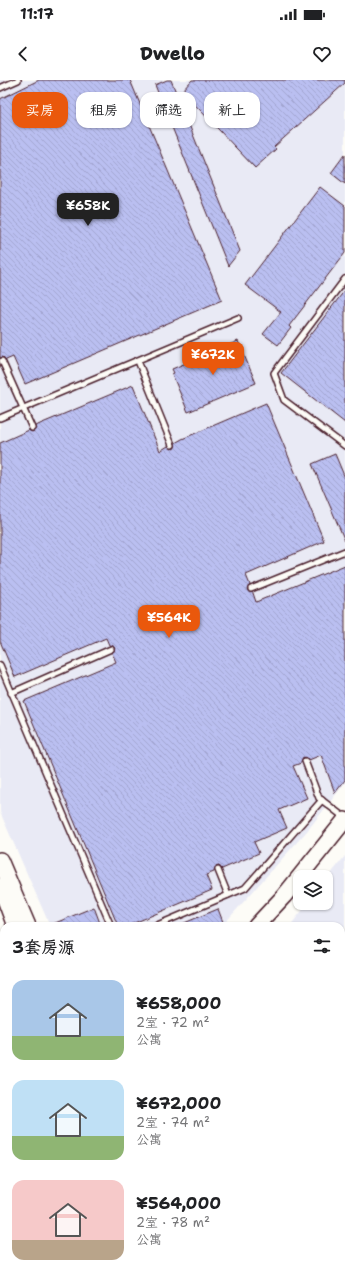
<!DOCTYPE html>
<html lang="zh">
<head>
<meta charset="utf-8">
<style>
	body { margin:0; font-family:"Shantell Sans","LXGW WenKai TC",sans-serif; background:#f2f2f2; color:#202124; height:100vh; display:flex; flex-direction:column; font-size:15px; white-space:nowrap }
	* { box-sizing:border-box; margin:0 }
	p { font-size:13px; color:#757577 }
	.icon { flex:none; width:22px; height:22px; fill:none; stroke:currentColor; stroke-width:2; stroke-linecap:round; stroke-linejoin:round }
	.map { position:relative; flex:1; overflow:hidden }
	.panel { position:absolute; left:0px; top:842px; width:345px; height:356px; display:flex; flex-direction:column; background:#fff; border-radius:12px 12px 0 0; box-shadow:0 1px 3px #0004 }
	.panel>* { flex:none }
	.banner { position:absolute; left:12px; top:12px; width:321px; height:36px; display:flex; gap:8px }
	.fabs { position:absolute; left:293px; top:790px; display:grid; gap:8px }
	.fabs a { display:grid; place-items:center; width:40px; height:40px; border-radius:8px; background:#fff; box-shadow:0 1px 3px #0004; font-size:20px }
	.price { position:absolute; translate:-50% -34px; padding:0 9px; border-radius:8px; background:#ea580c; color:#fff; font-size:13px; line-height:26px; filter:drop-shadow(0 1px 2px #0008) }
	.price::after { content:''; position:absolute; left:50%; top:24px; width:12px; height:9px; margin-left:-6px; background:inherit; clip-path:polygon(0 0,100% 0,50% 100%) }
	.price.current { background:#222; color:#fff }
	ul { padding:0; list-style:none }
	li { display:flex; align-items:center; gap:12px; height:100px; padding:0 12px }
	li span { display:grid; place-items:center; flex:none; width:112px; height:80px; border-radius:12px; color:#555 }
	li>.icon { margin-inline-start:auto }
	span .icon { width:48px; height:48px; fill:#fffc; stroke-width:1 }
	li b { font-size:17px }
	h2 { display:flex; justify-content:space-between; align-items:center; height:48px; padding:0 12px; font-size:17px }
	.tag { padding:0 14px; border-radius:12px; background:#fff; box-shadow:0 1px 3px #0004; font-size:14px; line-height:36px }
	.tag.current { background:#ea580c; color:#fff }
	.status { display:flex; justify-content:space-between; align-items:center; height:28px; padding:0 20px; background:#fff; direction:ltr }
	.status svg { height:11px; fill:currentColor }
	header { display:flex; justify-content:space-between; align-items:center; height:52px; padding:0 12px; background:#fff; font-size:18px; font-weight:800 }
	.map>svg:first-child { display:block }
	.built { fill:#e9eaf5 }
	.building { fill:url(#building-back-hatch); stroke:#4a1f2b }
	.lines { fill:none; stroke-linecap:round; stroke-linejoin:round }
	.lane-casing { stroke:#4a1f2b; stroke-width:8 }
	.street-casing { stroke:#4a1f2b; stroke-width:13 }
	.secondary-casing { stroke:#4a1f2b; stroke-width:18 }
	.lane { stroke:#fdfcf7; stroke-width:5 }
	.street { stroke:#fdfcf7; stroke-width:10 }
	.secondary { stroke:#fdfcf7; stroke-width:15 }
</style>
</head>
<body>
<div class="status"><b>11:17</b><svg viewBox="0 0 49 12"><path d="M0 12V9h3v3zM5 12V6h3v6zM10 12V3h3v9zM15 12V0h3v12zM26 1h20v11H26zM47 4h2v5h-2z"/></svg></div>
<header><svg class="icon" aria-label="back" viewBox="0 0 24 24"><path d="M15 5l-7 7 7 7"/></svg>Dwello<svg class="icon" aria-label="heart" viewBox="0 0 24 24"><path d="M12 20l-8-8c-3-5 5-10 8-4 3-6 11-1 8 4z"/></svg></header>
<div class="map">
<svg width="345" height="1198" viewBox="0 0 345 1198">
	<defs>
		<pattern id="building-back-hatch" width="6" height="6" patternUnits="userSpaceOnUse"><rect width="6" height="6" fill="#babff1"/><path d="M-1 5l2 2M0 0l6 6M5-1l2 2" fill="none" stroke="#a1a4cf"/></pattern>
	</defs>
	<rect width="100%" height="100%" fill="#fdfcf7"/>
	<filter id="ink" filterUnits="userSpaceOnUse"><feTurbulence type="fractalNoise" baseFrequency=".025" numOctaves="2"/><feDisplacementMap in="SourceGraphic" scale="8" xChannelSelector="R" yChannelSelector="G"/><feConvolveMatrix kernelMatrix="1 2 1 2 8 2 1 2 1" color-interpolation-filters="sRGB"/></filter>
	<g filter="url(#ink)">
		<!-- built -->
		<g class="built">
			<path d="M0,0h345v703l-38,48 -85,95h-172l-50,-114z"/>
			<path d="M345,776v146l-4,-3v-73h-51l18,-23h18v-23z"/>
			<path d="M0,870l4,11v118l-4,3z"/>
			<path d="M341,944l4,3v251h-146l-1,-4h143z"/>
			<path d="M4,1080v114h134l2,4h-140v-116z"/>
		</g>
		<!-- building -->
		<g class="building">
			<path d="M39,0h91l92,220 -197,84 -12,-27 -7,3 -3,-3 -3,1v-259z"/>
			<path d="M167,0h4l69,171 -12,15 -73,-181z"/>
			<path d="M192,0h153v3l-71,64 2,2 -21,19 -73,-77z"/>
			<path d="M345,74v30l-14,-11z"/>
			<path d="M320,107l25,19v47l-56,73 2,2 -13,17 -15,-11 18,-22 -36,-27z"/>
			<path d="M345,210v133l-64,-50z"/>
			<path d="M238,261l18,42 -68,29 -16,-38 2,-1 -2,-4z"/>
			<path d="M133,305l27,66 8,-5 6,3 1,-6 7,-4 84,-36 58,138 -78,34 4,10 -3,5 6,3 3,9 89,-37v215l-10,13 -14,-38 -12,5 -6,-3 -2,6 -8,3 14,32 -28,12 8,18 -33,14 5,11 -37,16 -3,-3 -4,1 -1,5 -8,3 6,15 -85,36h-9l-94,-225 92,-39 -4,-9 3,-5 -6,-3 -3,-7 -91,39 -15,-36v-198l29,-13 5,1 2,-5 4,-2z"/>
			<path d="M335,374l10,24v63l-33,-77z"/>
			<path d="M94,827l7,19h-53z"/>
			<path d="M218,829l5,13 -5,4h-41z"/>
		</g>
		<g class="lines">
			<!-- lane casing -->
			<g class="lane-casing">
				<g id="lane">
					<path d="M0,8l18,-8"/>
					<path d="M345,199l-71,94 10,27 61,46"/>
					<path d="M2,281l30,67"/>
					<path d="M138,281l34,84"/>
					<path d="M0,338l238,-100"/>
					<path d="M251,509l94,-38"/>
					<path d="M0,585l111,261"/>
					<path d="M11,613l100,-44"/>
					<path d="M305,681l14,37 26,20"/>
					<path d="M218,790l10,25"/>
					<path d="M155,846l90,-38 77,-88"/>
					<path d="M314,1194l5,4"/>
					<path d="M305,1198l3,-4"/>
				</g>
			</g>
			<!-- street casing -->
			<g class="street-casing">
				<path id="street" d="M341,931l4,3"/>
			</g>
			<!-- secondary casing -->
			<g class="secondary-casing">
				<g id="secondary">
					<path d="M0,780l28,66"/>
					<path d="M0,806l15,40"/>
					<path d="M256,846l28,-30 61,-76"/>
					<path d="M0,1050l4,-2"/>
					<path d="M159,1194l2,4"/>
					<path d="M173,1194l2,4"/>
				</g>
			</g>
			<!-- lane -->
			<use href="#lane" class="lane"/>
			<!-- street -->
			<use href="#street" class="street"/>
			<!-- secondary -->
			<use href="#secondary" class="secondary"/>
		</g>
	</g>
</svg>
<div class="fabs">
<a><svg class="icon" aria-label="layers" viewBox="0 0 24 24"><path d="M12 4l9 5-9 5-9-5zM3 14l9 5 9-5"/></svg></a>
</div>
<b class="price current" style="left:88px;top:147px">¥658K</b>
<b class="price" style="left:213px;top:296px">¥672K</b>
<b class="price" style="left:169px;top:559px">¥564K</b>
<div class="banner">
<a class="tag current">买房</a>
<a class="tag">租房</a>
<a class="tag">筛选</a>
<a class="tag">新上</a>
</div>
<section class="panel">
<h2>3套房源<svg class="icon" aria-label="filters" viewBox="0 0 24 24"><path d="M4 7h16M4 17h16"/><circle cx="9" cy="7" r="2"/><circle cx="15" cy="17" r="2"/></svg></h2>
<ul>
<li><span style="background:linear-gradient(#a9c7e8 70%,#8fb573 0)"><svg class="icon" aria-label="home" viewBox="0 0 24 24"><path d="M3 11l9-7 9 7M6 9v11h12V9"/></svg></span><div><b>¥658,000</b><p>2室 · 72 m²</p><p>公寓</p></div></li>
<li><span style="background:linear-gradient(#bfe0f5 70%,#8fb573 0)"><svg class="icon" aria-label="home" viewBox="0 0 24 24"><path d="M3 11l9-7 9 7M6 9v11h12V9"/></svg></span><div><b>¥672,000</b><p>2室 · 74 m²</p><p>公寓</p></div></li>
<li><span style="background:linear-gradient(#f6c9c9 75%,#b9a48a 0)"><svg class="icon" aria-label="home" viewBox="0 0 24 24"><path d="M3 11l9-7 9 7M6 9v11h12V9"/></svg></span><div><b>¥564,000</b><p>2室 · 78 m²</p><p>公寓</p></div></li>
</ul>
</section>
</div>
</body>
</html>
